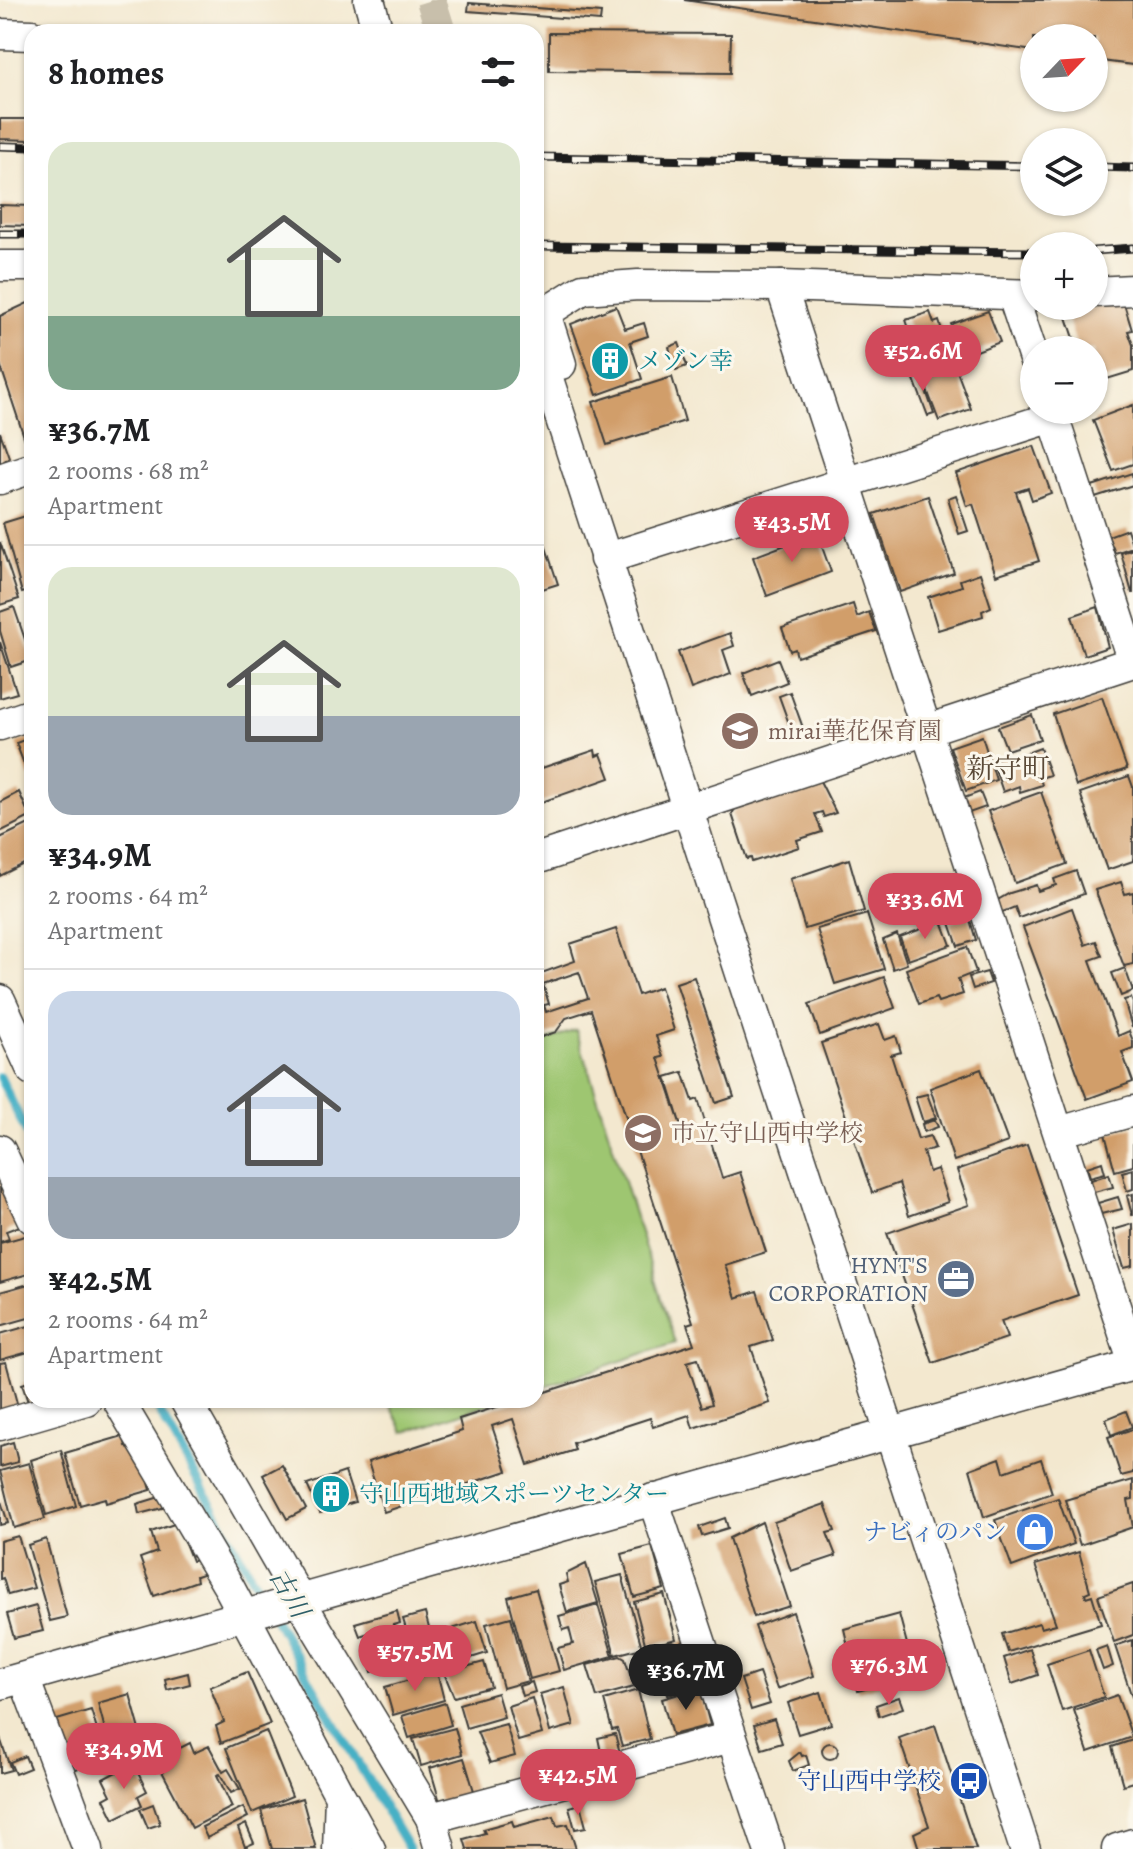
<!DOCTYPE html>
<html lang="en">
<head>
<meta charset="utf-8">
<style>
	body { margin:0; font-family:Alegreya,"Noto Serif JP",serif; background:#f2f2f2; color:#202124; height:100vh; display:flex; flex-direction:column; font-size:30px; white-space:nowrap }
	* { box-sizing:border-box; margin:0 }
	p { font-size:26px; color:#757577 }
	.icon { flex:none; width:44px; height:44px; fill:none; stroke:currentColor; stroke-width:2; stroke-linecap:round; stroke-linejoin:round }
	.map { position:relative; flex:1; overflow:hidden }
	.drawer { position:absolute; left:24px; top:24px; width:520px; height:1384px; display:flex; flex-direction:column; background:#fff; border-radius:24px; box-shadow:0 2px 6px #0004 }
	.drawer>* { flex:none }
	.needle { width:52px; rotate:65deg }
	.controls { position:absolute; left:1020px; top:24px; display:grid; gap:16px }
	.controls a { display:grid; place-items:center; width:88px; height:88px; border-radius:50%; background:#fff; box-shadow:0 2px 6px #0004; font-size:40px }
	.price { position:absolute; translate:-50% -68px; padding:0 18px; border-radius:28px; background:#d1495b; color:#fff; font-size:26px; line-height:52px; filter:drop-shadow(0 2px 4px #0008) }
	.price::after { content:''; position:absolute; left:50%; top:48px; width:24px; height:18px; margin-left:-12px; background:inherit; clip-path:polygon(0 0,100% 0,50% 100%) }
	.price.current { background:#222; color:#fff }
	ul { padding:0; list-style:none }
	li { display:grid; align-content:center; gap:16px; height:424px; padding:0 24px }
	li+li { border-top:2px solid #e0e0e0 }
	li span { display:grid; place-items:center; height:248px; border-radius:24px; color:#555 }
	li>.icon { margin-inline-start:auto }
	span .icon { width:144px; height:144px; fill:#fffc; stroke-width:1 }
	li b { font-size:34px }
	h2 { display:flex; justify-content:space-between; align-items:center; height:96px; padding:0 24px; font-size:34px }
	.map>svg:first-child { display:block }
	.green { fill:#9ec671; stroke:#5d7146; stroke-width:2 }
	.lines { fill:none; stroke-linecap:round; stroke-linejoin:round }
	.stream { stroke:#47b0c5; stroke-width:9 }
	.building { fill:#d19e6b; fill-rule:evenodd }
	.minor-tunnel { stroke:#c8bfab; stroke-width:30; stroke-dasharray:30 15; stroke-linecap:butt }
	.minor-casing { stroke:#3c3b37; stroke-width:33 }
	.minor { stroke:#fff; stroke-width:30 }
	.rail-casing { stroke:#1c1c1c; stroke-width:9 }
	.rail { stroke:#fbf7ec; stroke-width:6; stroke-dasharray:18; stroke-linecap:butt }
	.labels { text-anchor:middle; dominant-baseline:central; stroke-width:6; stroke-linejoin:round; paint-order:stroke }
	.culture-label { font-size:24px; fill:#0d838f; stroke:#fbf7ec; text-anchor:start }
	.education-label { font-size:24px; fill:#785e54; stroke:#fbf7ec; text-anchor:start }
	.service-label { font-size:24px; fill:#4e5e75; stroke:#fbf7ec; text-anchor:end }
	.shop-label { font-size:24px; fill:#366cbe; stroke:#fbf7ec; text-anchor:end }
	.transit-label { font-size:24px; fill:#164399; stroke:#fbf7ec; text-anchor:end }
	.water-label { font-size:26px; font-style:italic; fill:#2f5f68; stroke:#fbf7ec }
	.quarter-label { font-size:28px; fill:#5b4a38; stroke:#fbf7ec }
</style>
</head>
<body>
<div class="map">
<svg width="1133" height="1849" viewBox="0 0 1133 1849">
	<rect width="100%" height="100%" fill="#fbf7ec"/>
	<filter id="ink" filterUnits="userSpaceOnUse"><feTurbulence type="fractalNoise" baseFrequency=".0125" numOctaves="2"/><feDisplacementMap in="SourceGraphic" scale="16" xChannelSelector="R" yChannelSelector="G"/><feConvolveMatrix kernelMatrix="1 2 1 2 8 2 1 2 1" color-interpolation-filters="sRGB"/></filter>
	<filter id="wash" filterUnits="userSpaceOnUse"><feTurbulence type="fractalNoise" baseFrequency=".006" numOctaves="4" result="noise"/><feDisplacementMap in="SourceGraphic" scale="32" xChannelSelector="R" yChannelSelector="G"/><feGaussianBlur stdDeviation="1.8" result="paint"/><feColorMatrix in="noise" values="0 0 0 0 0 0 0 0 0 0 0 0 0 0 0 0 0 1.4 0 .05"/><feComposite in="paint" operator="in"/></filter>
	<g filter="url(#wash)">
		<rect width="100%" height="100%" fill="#f3e8cf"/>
		<!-- green -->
		<g class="green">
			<path d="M576,1030l99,313 -139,46v-345z"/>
			<path d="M388,1400h114l-98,32z"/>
		</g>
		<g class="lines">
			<!-- stream -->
			<g class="stream">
				<path d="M0,1077l32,67"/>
				<path d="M153,1400l159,285 97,164"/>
			</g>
		</g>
		<g id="blocks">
			<!-- building -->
			<g class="building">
				<path d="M684,0h449v65l-39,-5v-22h-60v13z"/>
				<path d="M469,3l132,10 -1,8 -132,-10z"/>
				<path d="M549,33l182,1 -1,39 -181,-2z"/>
				<path d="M0,119h32v21l-32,-1z"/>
				<path d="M0,205l32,1v20l-32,-1z"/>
				<path d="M32,301v157h-1l-31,-94v-48z"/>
				<path d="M1105,304h19l8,26 -4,1 5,14v26l-39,12v-33h-16l-11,-33z"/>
				<path d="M616,306l9,23 19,-6 4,13 -18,6 12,37 -45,16 -26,-71z"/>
				<path d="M988,311l12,31 -36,14 -13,-32z"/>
				<path d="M930,312l4,11 5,-2 12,37 -28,10 -17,-48z"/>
				<path d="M679,343l8,23 -11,4 -7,-23z"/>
				<path d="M954,363l17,46 -32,12 -18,-47z"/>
				<path d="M919,371l15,43 -6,2 -16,-42z"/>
				<path d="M672,377l13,44 -78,24 -14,-43z"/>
				<path d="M1133,405v59l-20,7 -20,-51z"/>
				<path d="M0,432l9,25 -9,8z"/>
				<path d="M1034,446l17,47 -19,7 -4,-12 -12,4 23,69 -43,14 -23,-71 -6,2 -11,-33z"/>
				<path d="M1132,473l1,12 -38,12 -3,-11z"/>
				<path d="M956,495l12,36 -9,3 -11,-36z"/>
				<path d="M928,496l26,77 -54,19 -26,-78z"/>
				<path d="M32,514v76l-10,3 -19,-70z"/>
				<path d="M537,520l21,64 -22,7v-70z"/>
				<path d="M1127,529l6,18 -18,6 -7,-17z"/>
				<path d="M817,533l14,39 -64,24 -14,-39z"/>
				<path d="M0,542l19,57 -19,6z"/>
				<path d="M1133,549v44h-1l-11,-40z"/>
				<path d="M980,573l11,34 -9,4 1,5 -45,14 -10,-33 34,-11 -2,-6z"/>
				<path d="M853,604l4,13 12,-5 7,19 -79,26 -2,-8 -5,2 -8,-23z"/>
				<path d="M14,607l18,53 -21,7 -11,-36v-19z"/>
				<path d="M1098,607l10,40 -24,8 -12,-39z"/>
				<path d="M730,633l4,13 -11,4 8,24 -40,15 -13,-37z"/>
				<path d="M0,642l17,51 -17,5z"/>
				<path d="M778,659l9,23 -35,14 -9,-23z"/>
				<path d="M790,692l13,36 -11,4 -13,-36z"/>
				<path d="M1102,697l25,72 -51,17 -23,-72z"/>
				<path d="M1032,715l8,24 -33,11 -9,-23z"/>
				<path d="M982,736l14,44 -30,11 -16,-44z"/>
				<path d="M32,737v39l-3,1 -13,-34z"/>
				<path d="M1040,748l10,27 -10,3 2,7 -22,7 -1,-6 -16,6 -11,-32 13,-4 3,4z"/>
				<path d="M595,750l1,6 5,-2 9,24 -71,25 -3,-33z"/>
				<path d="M1129,776l4,11v74l-26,9 -27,-77z"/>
				<path d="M820,781l16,32 -12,4 -2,-5 -7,2 7,18 -25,8 2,7 -47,15 -1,-4 -4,1 -15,-45 3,-5z"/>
				<path d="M19,792l11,25 -30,15v-30z"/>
				<path d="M980,792l6,15 -17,6 -5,-15z"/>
				<path d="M1041,792l26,72 -52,19 -27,-72z"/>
				<path d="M31,823l1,37 -32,16v-38z"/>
				<path d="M849,859l15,52 -59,18 -15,-50z"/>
				<path d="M1076,871l8,23 -65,24 -4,-11 -15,6 -4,-12 14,-8 26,-8 2,6 18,-6 -2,-6z"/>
				<path d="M1121,882l4,12 8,-2v72l-9,2 -29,-76z"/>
				<path d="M1072,908l13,37 11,-4 6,15 -12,4 28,76 11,-5 4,10v7l-11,4 11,30 -46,17 -64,-172z"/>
				<path d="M867,914l17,55 -49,15 -18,-55z"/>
				<path d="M969,917l7,23 -18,6 -8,-23z"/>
				<path d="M942,921l9,24 -43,15 -8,-23z"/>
				<path d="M616,929l22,66 22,-8 14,43 -18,6 7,21 -5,1 23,68 -15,-49 17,-5 10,29 5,-2 24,79 18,-6 26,80 -41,13 11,33 21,-7 16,49 -22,7 19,56 -77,25 -4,-13 -36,12 -3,-9 -77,25 2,7 -47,15 -15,-46 -21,7 15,45 -123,41 -16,-50 94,-31 -3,-12 60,-19h17v-5l158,-51 -7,-20 6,-2 -102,-312 -25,8 -10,14 -20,7v-74l3,9 36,-13 -5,-17zM579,972l9,26 -42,14 -2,-7 5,-1 -6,-20zM698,1359l14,45 -10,3 -15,-45z"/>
				<path d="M897,934l10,30 -14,5 -10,-29z"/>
				<path d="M967,947l9,25 -18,7 5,15 -25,8 -2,-4 -17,6 -13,-35z"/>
				<path d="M1125,968l8,23 -12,5 -9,-23z"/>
				<path d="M987,972l4,11 -18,6 -4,-12z"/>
				<path d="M694,977l40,120 -18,6 -40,-120z"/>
				<path d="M884,977l11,31 -75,27 -11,-31z"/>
				<path d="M1131,998l2,5 -1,25 -8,-28z"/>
				<path d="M879,1024l6,16 11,-4 5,16 -10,3 27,84 12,-3 5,12 -12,4 6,20 8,-3 11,33 -39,14 -10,-33 -27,10 -51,-150z"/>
				<path d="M981,1069l27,73 -54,19 -24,-73z"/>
				<path d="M927,1094l9,24 -13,4 -8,-25z"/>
				<path d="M935,1120l3,7 -14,5 -2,-8z"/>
				<path d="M1133,1127v39l-18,5 -10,-37z"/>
				<path d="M1027,1145l51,150 -77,26 6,17 -74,25 -46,-130 82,-28 -12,-35z"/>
				<path d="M1102,1162l3,11 -15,4 -3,-10z"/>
				<path d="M1133,1169v20l-6,2 -5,-19z"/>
				<path d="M1109,1174l4,13 -19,5 -3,-12z"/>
				<path d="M0,1180l20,46 -14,5 3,8 -9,3z"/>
				<path d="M1133,1194v21h-1l-5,-19z"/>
				<path d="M1118,1197l4,12 -21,5 -3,-11z"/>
				<path d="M1133,1224v42l-9,2 -11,-38z"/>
				<path d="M32,1234v39l-32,9v-39z"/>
				<path d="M32,1283v34l-32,9v-34z"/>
				<path d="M32,1325v26l-32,9v-26z"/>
				<path d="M6,1362l12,45 -18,5v-49z"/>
				<path d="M32,1381v20l-4,1 -6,-18z"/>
				<path d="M1126,1411l6,16 -21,8 -5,-16z"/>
				<path d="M1133,1429v44l-12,3 -13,-39z"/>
				<path d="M123,1436l3,10 7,-2 10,16 8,30 -45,13 -1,-5 -25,7 -15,-52z"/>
				<path d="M13,1442l5,20 -18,5v-21z"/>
				<path d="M61,1450l15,56 -30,9 -15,-55z"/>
				<path d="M1000,1458l4,14 37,-13 11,34 -68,24 -14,-48z"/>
				<path d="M29,1463l16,56 -31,9 -14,-57z"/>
				<path d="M282,1465l24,44 -19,10 -24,-44z"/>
				<path d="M345,1472l10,30 -35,11 -13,-28z"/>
				<path d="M1133,1480v19l-5,1 5,27 -53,18 -15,-45z"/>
				<path d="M163,1496l3,11 -27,7 -2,-10z"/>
				<path d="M0,1498l8,25 -8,2z"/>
				<path d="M1058,1498l16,46 -62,23 -17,-47z"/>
				<path d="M825,1504l10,27 -8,2 9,23 -45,15 -17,-49z"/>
				<path d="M725,1518l3,10 -26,8 -3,-9z"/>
				<path d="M762,1522l28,84 -36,11 -25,-79z"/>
				<path d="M177,1523l15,38 7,-1 6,13 -9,3 1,5 -43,15 -14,-38 17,-6 -6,-20z"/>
				<path d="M18,1536l16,52 -26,7 -5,-17 -3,1v-38z"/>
				<path d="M46,1539l21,78 -17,4 -22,-76z"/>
				<path d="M652,1546l12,43 -30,8 -12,-43z"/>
				<path d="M1079,1552l11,39 -5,2 1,4 6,-2 9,29 -93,28 -6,-18 37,-11 2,5 15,-4 -21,-59z"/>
				<path d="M586,1564l12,39 -31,9 -8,-27 9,-3 -2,-8z"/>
				<path d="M622,1575l20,73 -27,7 -20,-73z"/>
				<path d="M1133,1584v51l-19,7 -16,-46z"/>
				<path d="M536,1589l23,82 -29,8 -22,-82z"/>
				<path d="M664,1594l12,45 -30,8 -12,-45z"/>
				<path d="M598,1605l15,51 -49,14 -6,-22 15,-4 -4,-16 -6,2 -4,-14z"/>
				<path d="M36,1606l7,25 -29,7 -7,-24z"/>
				<path d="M397,1611l3,12 -7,2 3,9 -26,8 -2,-9 -8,3 -5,-13z"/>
				<path d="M793,1612l21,64 -37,13 -22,-63z"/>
				<path d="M425,1613l10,38 -21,5 -11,-37z"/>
				<path d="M899,1614l8,30 -13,4 2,12 -11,3 5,19 -32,9 -5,-21 -8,3 -5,-24 8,-3 -4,-17z"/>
				<path d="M511,1617l17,64 -25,7 -17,-64z"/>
				<path d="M477,1621l10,32 -29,9 -6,-33z"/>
				<path d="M403,1637l7,24 -38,11 -7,-24z"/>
				<path d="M1133,1640v57h-1l-17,-51z"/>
				<path d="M687,1641l10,33 -32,9 -10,-33z"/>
				<path d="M1107,1646l6,20 -10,4 -7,-20z"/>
				<path d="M1030,1649l8,26 -26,9 -8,-26z"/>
				<path d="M1089,1650l15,47 -42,14 -15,-47z"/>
				<path d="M620,1656l5,3 9,28 -37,10 -10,-32z"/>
				<path d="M484,1662l7,25 -37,10 -10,-24z"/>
				<path d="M247,1672l23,52 -49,19 -5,-17 8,-4 -14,-35z"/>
				<path d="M437,1672l7,28 -51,15 -8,-28z"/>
				<path d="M188,1673l2,11 -23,6 -2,-11z"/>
				<path d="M759,1673l11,31 -19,6 -10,-31z"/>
				<path d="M703,1675l3,10 -38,10 -3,-11z"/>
				<path d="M532,1682l3,10 -13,4 -3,-10z"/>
				<path d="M564,1687l10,38 -24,7 -10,-38z"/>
				<path d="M700,1688l10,37 -38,10 -10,-36z"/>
				<path d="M638,1690l12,49 -28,7 -5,-17 -5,1 -8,-30z"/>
				<path d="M821,1692l10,32 -33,10 -10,-31z"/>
				<path d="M497,1693l7,24 -38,11 -7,-24z"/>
				<path d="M130,1694l17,61 -33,9 -16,-61z"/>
				<path d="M1117,1695l15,42 -44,15 -14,-42z"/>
				<path d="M899,1697l4,11 -24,8 -3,-11z"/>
				<path d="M532,1698l10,36 -24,7 -10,-35z"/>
				<path d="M445,1703l6,22 -42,13 -7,-22z"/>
				<path d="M91,1710l15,50 -40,12 -9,-52z"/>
				<path d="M774,1719l8,24 -20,6 -8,-24z"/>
				<path d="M506,1724l9,32 -25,7 -13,-31z"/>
				<path d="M935,1725l41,124h-57l-5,-16 15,-7 -30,-88z"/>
				<path d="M455,1728l7,26 -41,12 -8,-27z"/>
				<path d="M266,1731l26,65 -40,17 -26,-65z"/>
				<path d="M615,1734l5,19 -18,4 -4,-19z"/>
				<path d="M0,1738l11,32 -11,3z"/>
				<path d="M1133,1740v42l-10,3 -11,-38z"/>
				<circle cx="830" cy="1751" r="8"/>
				<path d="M190,1743l4,10 15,-7 14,26 5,-3 12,20 -9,4 -11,-19 -3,1 15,32 -40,21 -36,-68z"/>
				<path d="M800,1752l2,4 4,-1 3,10 -16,6 -4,-10z"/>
				<path d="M25,1756l5,12 -15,6 -5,-12z"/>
				<path d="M464,1758l10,33 -34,11 -10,-34z"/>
				<path d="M133,1763l14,28 -9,5 4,9 -28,14 -10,-20 7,-4 -8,-16z"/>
				<path d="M302,1798l14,51h-44l-11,-39z"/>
				<path d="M153,1804l7,20 -12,4 -8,-19z"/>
				<path d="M580,1804l6,23 -11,2 -6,-22z"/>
				<path d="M243,1807l5,10 -41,21 -5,-11z"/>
				<path d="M554,1816l3,10 11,-2 8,25h-109l-3,-10 21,-6 -2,-4 29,-8 2,6z"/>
				<path d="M246,1824l8,19 -9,4 -7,-19z"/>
			</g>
		</g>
	</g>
	<g filter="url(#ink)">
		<use href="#blocks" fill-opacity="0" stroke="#3c3b37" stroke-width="2"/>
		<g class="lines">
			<!-- minor-tunnel -->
			<path class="minor-tunnel" d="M431,0l10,32"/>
			<!-- minor casing -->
			<g class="minor-casing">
				<g id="minor">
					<path d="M369,0l9,32"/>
					<path d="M0,34l32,1"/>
					<path d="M0,266h32"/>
					<path d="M781,286l352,1075"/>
					<path d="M1094,292l39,-2"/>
					<path d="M1013,296l21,63"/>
					<path d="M536,342l489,1507"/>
					<path d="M561,364l-16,-51 38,-24 55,-4 143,1 253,9"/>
					<path d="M1051,410l82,252"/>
					<path d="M0,479l32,-11"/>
					<path d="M605,559l448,-142"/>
					<path d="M0,725l32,-11"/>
					<path d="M536,859l597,-197"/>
					<path d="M0,1000l32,70"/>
					<path d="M1059,1132l74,-21"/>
					<path d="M0,1150l32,68"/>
					<path d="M118,1400l112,189 110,207 -2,53"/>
					<path d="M185,1400l130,226 116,192 9,31"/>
					<path d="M0,1425l86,-25"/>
					<path d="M653,1499l116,350"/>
					<path d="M24,1678l64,171"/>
					<path d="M0,1684l1133,-319"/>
					<path d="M341,1797l29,52"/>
					<path d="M431,1818l300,-81"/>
					<path d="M1117,1849l16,-5"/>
				</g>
			</g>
			<!-- minor -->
			<use href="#minor" class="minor"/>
			<!-- rail casing -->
			<g class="rail-casing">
				<g id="rail">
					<path d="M0,146l32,1"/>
					<path d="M536,157l498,9"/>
					<path d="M1094,167l39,1"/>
					<path d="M0,234h32"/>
					<path d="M536,246l498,6"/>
					<path d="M1094,251l39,-3"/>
				</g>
			</g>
			<!-- rail -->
			<use href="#rail" class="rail"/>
		</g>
	</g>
	<!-- icons -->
	<defs>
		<g id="building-disc" transform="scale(2)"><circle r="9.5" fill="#0f9aa8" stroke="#fbf7ec"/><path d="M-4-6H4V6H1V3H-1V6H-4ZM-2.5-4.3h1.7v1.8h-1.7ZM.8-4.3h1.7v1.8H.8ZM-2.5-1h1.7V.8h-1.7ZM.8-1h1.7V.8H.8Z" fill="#fff"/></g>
		<g id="school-disc" transform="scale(2)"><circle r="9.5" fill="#8d6e63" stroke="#fbf7ec"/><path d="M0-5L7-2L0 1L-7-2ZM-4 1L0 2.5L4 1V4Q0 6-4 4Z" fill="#fff"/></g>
		<g id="office-disc" transform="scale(2)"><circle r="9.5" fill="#5c6f8a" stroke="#fbf7ec"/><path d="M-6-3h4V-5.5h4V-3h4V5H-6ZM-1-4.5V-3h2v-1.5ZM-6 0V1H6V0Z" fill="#fff"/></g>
		<g id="shop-disc" transform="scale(2)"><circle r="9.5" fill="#3f7fe0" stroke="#fbf7ec"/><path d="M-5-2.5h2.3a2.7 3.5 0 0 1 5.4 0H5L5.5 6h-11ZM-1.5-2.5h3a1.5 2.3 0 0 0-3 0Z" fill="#fff"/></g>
		<g id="bus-disc" transform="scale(2)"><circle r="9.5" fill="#1a4fb4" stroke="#fbf7ec"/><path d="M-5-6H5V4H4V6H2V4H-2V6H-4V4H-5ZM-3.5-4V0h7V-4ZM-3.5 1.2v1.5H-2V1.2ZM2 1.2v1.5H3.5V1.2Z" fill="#fff"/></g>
	</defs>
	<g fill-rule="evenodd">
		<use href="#building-disc" x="610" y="361"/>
		<use href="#school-disc" x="740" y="731"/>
		<use href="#school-disc" x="643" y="1133"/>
		<use href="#office-disc" x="956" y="1279"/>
		<use href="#building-disc" x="331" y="1494"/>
		<use href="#shop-disc" x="1035" y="1532"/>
		<use href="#bus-disc" x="969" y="1781"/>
	</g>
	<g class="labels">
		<!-- culture labels -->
		<g class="culture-label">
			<text x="638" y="361">メゾン幸</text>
			<text x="359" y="1494">守山西地域スポーツセンター</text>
		</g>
		<!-- education labels -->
		<g class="education-label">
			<text x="768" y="731">mirai華花保育園</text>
			<text x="671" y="1133">市立守山西中学校</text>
		</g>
		<!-- service labels -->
		<g class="service-label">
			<text x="928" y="1265">HYNT'S<tspan x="928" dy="28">CORPORATION</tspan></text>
		</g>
		<!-- shop labels -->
		<g class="shop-label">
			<text x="1007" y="1532">ナビィのパン</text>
		</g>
		<!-- transit labels -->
		<g class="transit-label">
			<text x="941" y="1781">守山西中学校</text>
		</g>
		<!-- water labels -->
		<g class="water-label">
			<text transform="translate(289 1593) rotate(60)">古川</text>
		</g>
		<!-- quarter labels -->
		<g class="quarter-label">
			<text x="1008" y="769">新守町</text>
		</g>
	</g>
</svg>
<div class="controls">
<a><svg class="needle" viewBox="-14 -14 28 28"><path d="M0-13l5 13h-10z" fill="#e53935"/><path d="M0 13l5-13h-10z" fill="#757577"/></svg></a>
<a><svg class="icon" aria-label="layers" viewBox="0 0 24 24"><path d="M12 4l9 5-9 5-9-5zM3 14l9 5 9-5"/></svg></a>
<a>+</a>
<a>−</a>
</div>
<b class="price" style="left:923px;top:393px">¥52.6M</b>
<b class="price" style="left:792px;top:564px">¥43.5M</b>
<b class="price" style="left:925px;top:941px">¥33.6M</b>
<b class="price" style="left:415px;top:1693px">¥57.5M</b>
<b class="price" style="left:889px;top:1707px">¥76.3M</b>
<b class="price current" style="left:686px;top:1712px">¥36.7M</b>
<b class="price" style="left:124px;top:1791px">¥34.9M</b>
<b class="price" style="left:578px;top:1817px">¥42.5M</b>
<section class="drawer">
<h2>8 homes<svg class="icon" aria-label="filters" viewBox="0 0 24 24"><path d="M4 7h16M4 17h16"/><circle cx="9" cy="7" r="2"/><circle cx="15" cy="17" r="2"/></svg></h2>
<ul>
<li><span style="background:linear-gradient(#dfe7d0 70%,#7fa58c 0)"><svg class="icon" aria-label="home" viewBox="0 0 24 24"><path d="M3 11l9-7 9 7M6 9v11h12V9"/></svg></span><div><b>¥36.7M</b><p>2 rooms · 68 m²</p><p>Apartment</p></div></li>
<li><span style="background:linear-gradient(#dfe7d0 60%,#9aa5b1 0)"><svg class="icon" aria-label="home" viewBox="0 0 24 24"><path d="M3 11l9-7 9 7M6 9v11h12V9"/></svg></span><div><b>¥34.9M</b><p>2 rooms · 64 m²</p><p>Apartment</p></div></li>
<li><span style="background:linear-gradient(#c9d6e8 75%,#9aa5b1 0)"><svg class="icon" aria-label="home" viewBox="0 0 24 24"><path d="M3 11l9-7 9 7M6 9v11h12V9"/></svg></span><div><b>¥42.5M</b><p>2 rooms · 64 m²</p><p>Apartment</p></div></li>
</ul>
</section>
</div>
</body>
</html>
